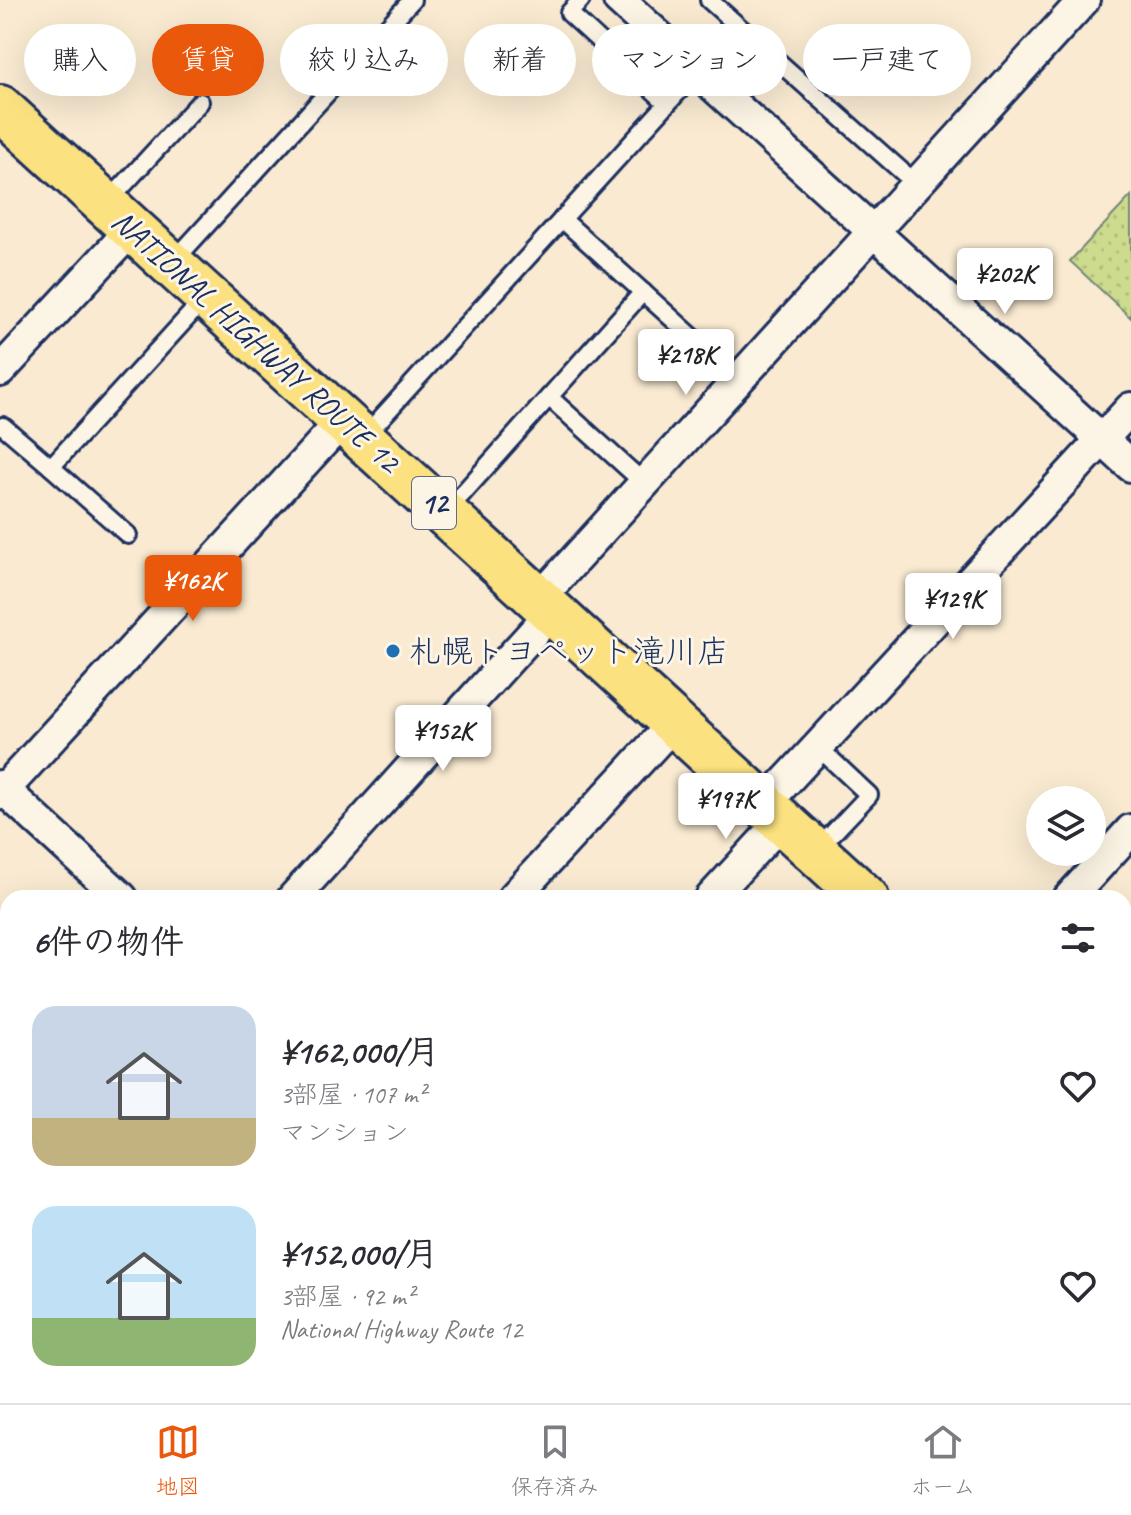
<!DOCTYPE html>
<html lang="ja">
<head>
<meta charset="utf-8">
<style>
	body { margin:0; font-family:Caveat,"Klee One",sans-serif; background:#f2f2f3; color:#2b2b33; height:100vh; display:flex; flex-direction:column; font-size:30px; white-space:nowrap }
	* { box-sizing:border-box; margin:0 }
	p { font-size:26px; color:#7c7c81 }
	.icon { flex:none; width:44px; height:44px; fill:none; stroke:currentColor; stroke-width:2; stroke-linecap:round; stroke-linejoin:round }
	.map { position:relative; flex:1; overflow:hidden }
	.details { position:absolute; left:0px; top:890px; width:1132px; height:514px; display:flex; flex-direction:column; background:#fff; border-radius:24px 24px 0 0; box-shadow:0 8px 32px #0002 }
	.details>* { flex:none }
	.top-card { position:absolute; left:24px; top:24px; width:1084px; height:72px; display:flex; gap:16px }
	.fabs { position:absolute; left:1026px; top:786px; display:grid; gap:16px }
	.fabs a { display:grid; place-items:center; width:80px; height:80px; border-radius:50%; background:#fff; box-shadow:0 8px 32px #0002; font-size:40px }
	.price { position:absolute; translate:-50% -68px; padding:0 18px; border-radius:8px; background:#fff; color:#222; font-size:26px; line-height:52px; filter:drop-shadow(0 2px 4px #0008) }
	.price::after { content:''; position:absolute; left:50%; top:48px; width:24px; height:18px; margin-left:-12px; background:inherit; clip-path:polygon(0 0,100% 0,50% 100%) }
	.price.on { background:#ea580c; color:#fff }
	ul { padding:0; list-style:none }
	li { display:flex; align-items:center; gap:24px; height:200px; padding:0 32px }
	li span { display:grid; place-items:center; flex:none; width:224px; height:160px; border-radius:24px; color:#555 }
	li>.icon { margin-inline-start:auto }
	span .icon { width:96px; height:96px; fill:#fffc; stroke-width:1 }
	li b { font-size:34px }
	h2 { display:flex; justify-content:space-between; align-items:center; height:96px; padding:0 32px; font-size:34px }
	.tag { padding:0 28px; border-radius:36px; background:#fff; box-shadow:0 8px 32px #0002; font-size:28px; line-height:72px }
	.tag.on { background:#ea580c; color:#fff }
	.tab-bar { display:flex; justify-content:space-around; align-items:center; height:112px; border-top:2px solid #e1e1e2; background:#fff; font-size:22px; color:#7c7c81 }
	.tab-bar a { display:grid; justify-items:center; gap:4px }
	.tab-bar .on { color:#ea580c }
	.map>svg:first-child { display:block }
	.park { fill:url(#park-dots); stroke:#748576; stroke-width:2 }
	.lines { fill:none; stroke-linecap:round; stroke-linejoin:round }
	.service-casing { stroke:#1b2f5e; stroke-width:22 }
	.minor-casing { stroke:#1b2f5e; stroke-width:36 }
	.trunk-casing { stroke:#1b2f5e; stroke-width:50 }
	.service { stroke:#fcf5e5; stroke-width:16 }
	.minor { stroke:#fcf5e5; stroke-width:30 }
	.trunk { stroke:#fbe180; stroke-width:44 }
	.poi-dot { fill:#1f6fb2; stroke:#fcf5e5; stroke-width:3 }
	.labels { text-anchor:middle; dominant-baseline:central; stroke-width:6; stroke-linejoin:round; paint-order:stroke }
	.shield { fill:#fcf5e5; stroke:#5e6a86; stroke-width:2 }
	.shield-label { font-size:30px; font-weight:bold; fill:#1b2f5e }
	.street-label { font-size:32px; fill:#1b2f5e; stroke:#fcf5e5 }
	.poi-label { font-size:32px; fill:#1b2f5e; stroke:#fcf5e5; text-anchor:start }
</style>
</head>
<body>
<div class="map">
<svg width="1131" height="1403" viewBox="0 0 1131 1403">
	<defs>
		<pattern id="park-dots" width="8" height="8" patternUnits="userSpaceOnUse" patternTransform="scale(2)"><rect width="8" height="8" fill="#cddb8e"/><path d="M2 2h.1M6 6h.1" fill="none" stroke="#afbc7d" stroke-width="1.8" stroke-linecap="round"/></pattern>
	</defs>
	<rect width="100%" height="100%" fill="#f9ead1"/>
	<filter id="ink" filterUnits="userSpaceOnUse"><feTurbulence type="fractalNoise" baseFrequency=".0125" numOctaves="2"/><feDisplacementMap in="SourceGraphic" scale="16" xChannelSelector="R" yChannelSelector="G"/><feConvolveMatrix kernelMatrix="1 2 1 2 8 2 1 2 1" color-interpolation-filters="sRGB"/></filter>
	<g filter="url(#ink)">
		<!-- park -->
		<path class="park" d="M1131,196v122l-61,-57z"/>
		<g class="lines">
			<!-- service casing -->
			<g class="service-casing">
				<g id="service">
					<path d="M581,0l-12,13 98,90"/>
					<path d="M709,0l207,184"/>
					<path d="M106,204l94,-102"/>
					<path d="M562,219l177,160"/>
					<path d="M173,262l239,-262"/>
					<path d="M549,397l95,86"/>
					<path d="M3,426l48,41"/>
					<path d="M364,437l333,-366"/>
					<path d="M446,512l197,-220"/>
					<path d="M128,535l-77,-68 155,-170"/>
					<path d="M816,851l53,-56 -51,-48"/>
				</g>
			</g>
			<!-- minor casing -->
			<g class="minor-casing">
				<g id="minor">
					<path d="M619,0l512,466"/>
					<path d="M0,371l132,-142"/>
					<path d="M539,599l545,-599"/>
					<path d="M0,786l122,112"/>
					<path d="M0,794l343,-374"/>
					<path d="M764,805l367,-397"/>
					<path d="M293,898l259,-286"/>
					<path d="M513,898l161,-175"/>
					<path d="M711,898l71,-77"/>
					<path d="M1069,898l62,-68"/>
					<path d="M0,1219l8,-9"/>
					<path d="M1124,1259l7,-8"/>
					<path d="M0,1386l8,7"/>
					<path d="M663,1396l7,7"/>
					<path d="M55,1403l6,-7"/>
					<path d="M250,1403l6,-7"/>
					<path d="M611,1403l6,-7"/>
					<path d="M994,1403l7,-7"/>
				</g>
			</g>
			<!-- trunk casing -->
			<g class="trunk-casing">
				<g id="trunk">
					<path d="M0,108l866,790"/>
					<path d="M1124,1132l7,6"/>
				</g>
			</g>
			<!-- service -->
			<use href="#service" class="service"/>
			<!-- minor -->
			<use href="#minor" class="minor"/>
			<!-- trunk -->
			<use href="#trunk" class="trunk"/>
		</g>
	</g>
	<!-- markers -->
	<circle class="poi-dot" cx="393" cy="651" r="8"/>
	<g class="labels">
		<!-- shield labels -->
		<rect class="shield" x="412" y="477" width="44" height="52" rx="6"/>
		<g class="shield-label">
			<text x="434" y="503">12</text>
		</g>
		<!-- street labels -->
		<g class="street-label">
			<text transform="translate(256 341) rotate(42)">NATIONAL HIGHWAY ROUTE 12</text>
		</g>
		<!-- poi labels -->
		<g class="poi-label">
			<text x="409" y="651">札幌トヨペット滝川店</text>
		</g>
	</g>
</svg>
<div class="fabs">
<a><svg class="icon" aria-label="layers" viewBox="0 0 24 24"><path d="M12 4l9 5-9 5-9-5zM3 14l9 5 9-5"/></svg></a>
</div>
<b class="price" style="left:1005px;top:316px">¥202K</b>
<b class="price" style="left:686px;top:397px">¥218K</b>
<b class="price on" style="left:193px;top:623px">¥162K</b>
<b class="price" style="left:953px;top:641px">¥129K</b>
<b class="price" style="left:443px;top:773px">¥152K</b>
<b class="price" style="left:726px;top:841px">¥197K</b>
<div class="top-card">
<a class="tag">購入</a>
<a class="tag on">賃貸</a>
<a class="tag">絞り込み</a>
<a class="tag">新着</a>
<a class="tag">マンション</a>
<a class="tag">一戸建て</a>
</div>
<section class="details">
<h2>6件の物件<svg class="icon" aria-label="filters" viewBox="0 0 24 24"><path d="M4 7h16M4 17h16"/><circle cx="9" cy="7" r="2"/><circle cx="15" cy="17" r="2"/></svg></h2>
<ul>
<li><span style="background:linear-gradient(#c9d6e8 70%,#c2b280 0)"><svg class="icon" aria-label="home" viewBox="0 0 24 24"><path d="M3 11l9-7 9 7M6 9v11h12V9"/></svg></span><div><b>¥162,000/月</b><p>3部屋 · 107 m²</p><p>マンション</p></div><svg class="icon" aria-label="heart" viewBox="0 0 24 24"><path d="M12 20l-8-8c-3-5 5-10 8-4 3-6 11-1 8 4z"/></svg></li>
<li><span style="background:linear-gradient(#bfe0f5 70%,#8fb573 0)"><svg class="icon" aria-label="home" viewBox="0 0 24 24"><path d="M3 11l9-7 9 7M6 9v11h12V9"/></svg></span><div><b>¥152,000/月</b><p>3部屋 · 92 m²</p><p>National Highway Route 12</p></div><svg class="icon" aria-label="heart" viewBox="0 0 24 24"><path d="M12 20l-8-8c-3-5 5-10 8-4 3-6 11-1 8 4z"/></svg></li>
</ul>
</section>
</div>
<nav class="tab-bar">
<a class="on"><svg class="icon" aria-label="map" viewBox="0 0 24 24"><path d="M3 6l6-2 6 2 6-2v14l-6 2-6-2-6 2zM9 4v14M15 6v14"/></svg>地図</a>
<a><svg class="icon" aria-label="saved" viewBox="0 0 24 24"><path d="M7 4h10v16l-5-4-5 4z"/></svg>保存済み</a>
<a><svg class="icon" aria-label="home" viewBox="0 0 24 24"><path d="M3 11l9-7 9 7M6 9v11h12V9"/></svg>ホーム</a>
</nav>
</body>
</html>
